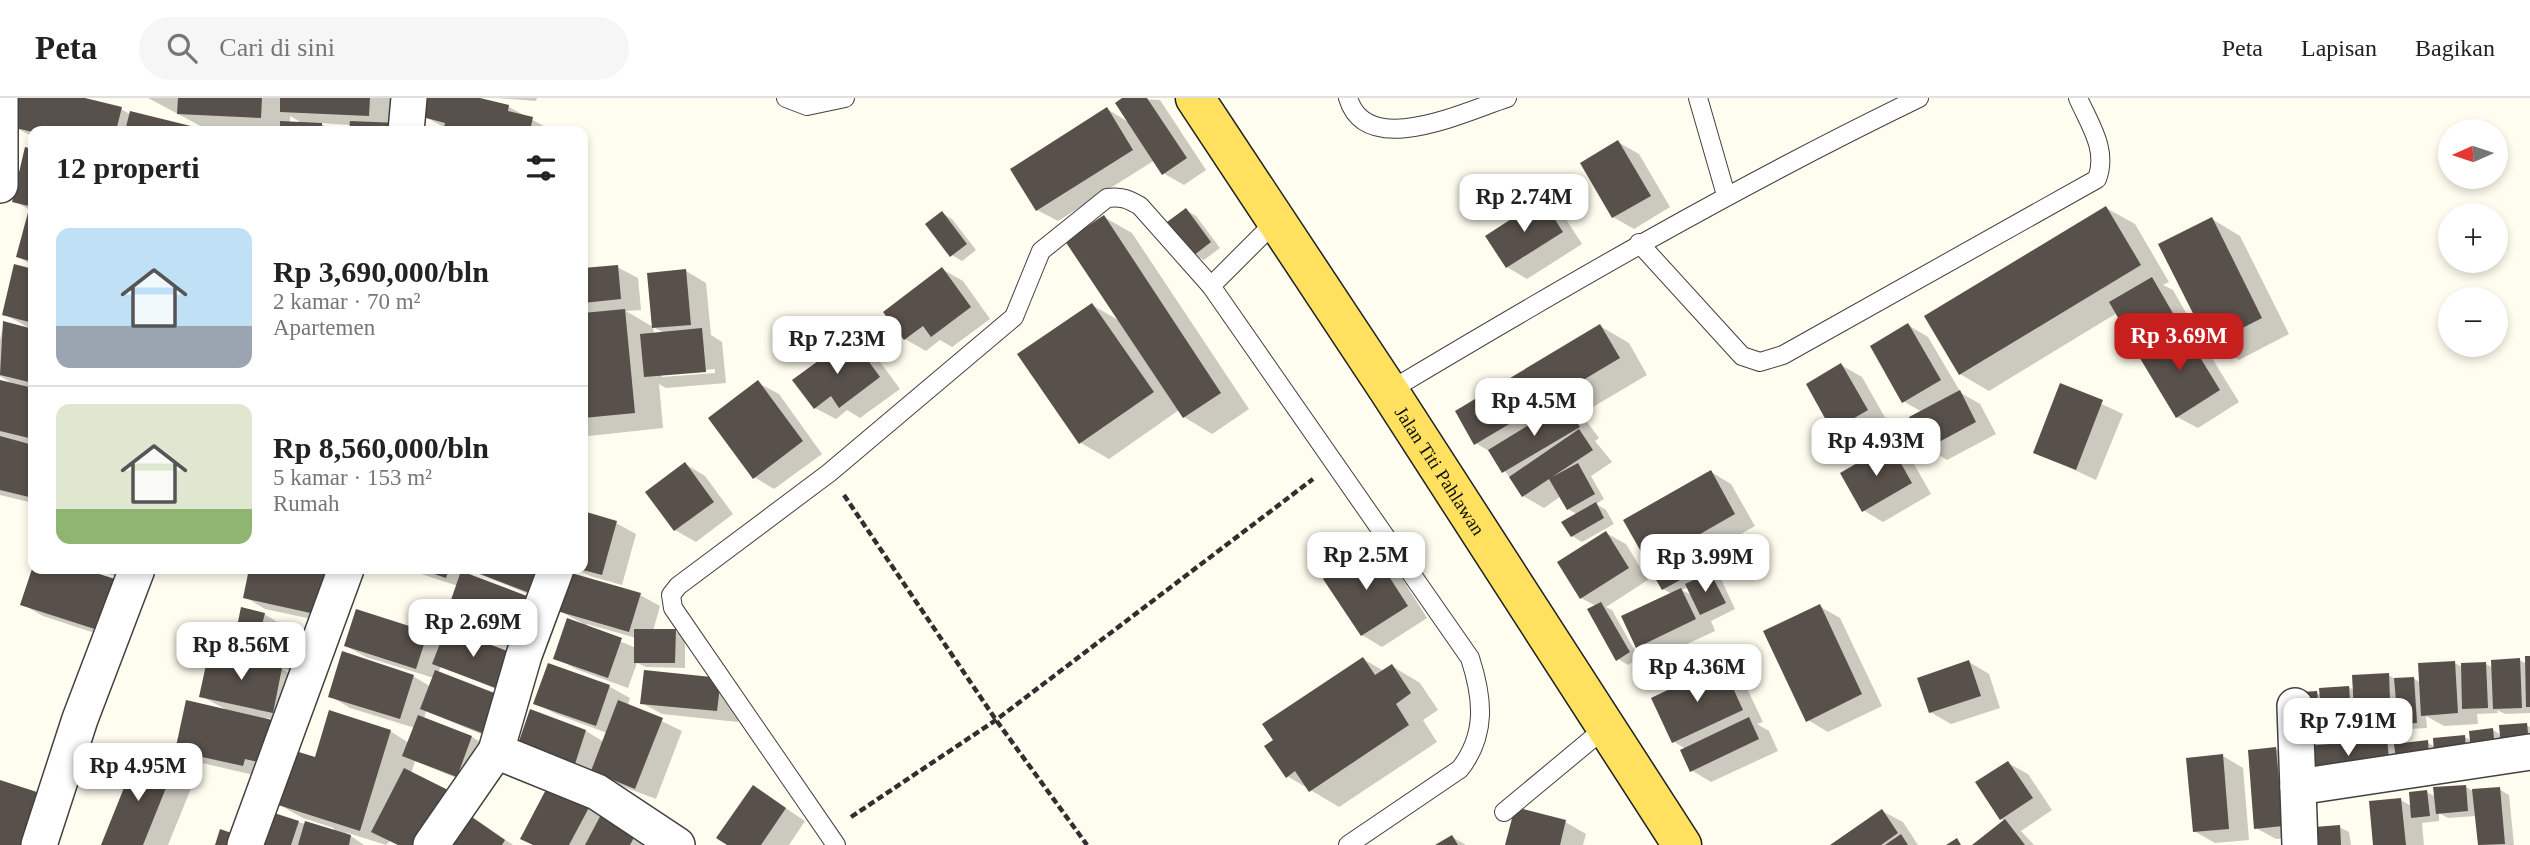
<!DOCTYPE html>
<html lang="id">
<head>
<meta charset="utf-8">
<style>
	body { margin:0; font-family:"Times New Roman",serif; background:#f6f6f6; color:#222; height:100vh; display:flex; flex-direction:column; font-size:26px; white-space:nowrap }
	* { box-sizing:border-box; margin:0 }
	p { font-size:23px; color:#767676 }
	.icon { flex:none; width:38px; height:38px; fill:none; stroke:currentColor; stroke-width:2; stroke-linecap:round; stroke-linejoin:round }
	.map { position:relative; flex:1; overflow:hidden }
	.details { position:absolute; left:28px; top:28px; width:560px; height:448px; display:flex; flex-direction:column; background:#fff; border-radius:14px; box-shadow:0 4px 10px #0003 }
	.details>* { flex:none }
	.needle { width:46px; rotate:267deg }
	.fabs { position:absolute; left:2438px; top:21px; display:grid; gap:14px }
	.fabs a { display:grid; place-items:center; width:70px; height:70px; border-radius:50%; background:#fff; box-shadow:0 4px 10px #0003; font-size:35px }
	.price { position:absolute; translate:-50% -60px; padding:0 16px; border-radius:14px; background:#fff; color:#222; font-size:23px; line-height:46px; filter:drop-shadow(0 2px 4px #0008) }
	.price::after { content:''; position:absolute; left:50%; top:42px; width:21px; height:16px; margin-left:-10px; background:inherit; clip-path:polygon(0 0,100% 0,50% 100%) }
	.price.on { background:#c61f1e; color:#fff }
	ul { padding:0; list-style:none }
	li { display:flex; align-items:center; gap:21px; height:175px; padding:0 28px }
	li+li { border-top:2px solid #e0e0e0 }
	li span { display:grid; place-items:center; flex:none; width:196px; height:140px; border-radius:14px; color:#555 }
	li>.icon { margin-inline-start:auto }
	span .icon { width:84px; height:84px; fill:#fffc; stroke-width:1 }
	li b { font-size:30px }
	h2 { display:flex; justify-content:space-between; align-items:center; height:84px; padding:0 28px; font-size:30px }
	header { display:flex; align-items:center; gap:42px; box-sizing:border-box; height:98px; padding:0 35px; background:#fff; border-bottom:2px solid #e0e0e0 }
	header strong { font-size:33px }
	nav { display:flex; gap:38px; margin-inline-start:auto; font-size:24px }
	.search { width:490px; height:63px; background:#f6f6f6; display:flex; align-items:center; gap:18px; box-sizing:border-box; padding:0 24px; border-radius:38px; color:#767676; font-size:26px }
	.map>svg:first-child { display:block }
	.shadow { fill:#0003; fill-rule:evenodd }
	.building { fill:#58504a }
	.lines { fill:none; stroke-linecap:round; stroke-linejoin:round }
	.service-casing { stroke:#414141; stroke-width:20 }
	.minor-casing { stroke:#414141; stroke-width:38 }
	.primary-casing { stroke:#1f1f1f; stroke-width:41 }
	.path { stroke:#303030; stroke-width:4.5; stroke-dasharray:7 3.5; stroke-linecap:butt }
	.service { stroke:#fff; stroke-width:18 }
	.minor { stroke:#fff; stroke-width:35 }
	.primary { stroke:#ffe15f; stroke-width:38 }
	.labels { text-anchor:middle; dominant-baseline:central; stroke-width:7; stroke-linejoin:round; paint-order:stroke }
	.street-label { font-size:19px; fill:#0e0e0e; stroke:#fff }
</style>
</head>
<body>
<header>
<strong>Peta</strong>
<div class="search"><svg class="icon" aria-label="search" viewBox="0 0 24 24"><circle cx="10" cy="10" r="6"/><path d="M15 15l6 6"/></svg>Cari di sini</div>
<nav><a>Peta</a><a>Lapisan</a><a>Bagikan</a></nav>
</header>
<div class="map">
<svg width="2530" height="747" viewBox="0 0 2530 747">
	<rect width="100%" height="100%" fill="#fffdef"/>
	<!-- shadow -->
	<g class="shadow">
		<path d="M20,0h58l43,11 10,6 73,16h-171v6l-20,-11z"/>
		<path d="M148,0h243l-2,27 19,6h-57v-6l-31,-2 12,8 -124,-1zM290,18l14,8 -14,-1z"/>
		<path d="M473,0l36,9 44,24h-108l1,-3 -25,-13z"/>
		<path d="M497,0h40l-1,3z"/>
		<path d="M1125,0l35,2 46,70 -22,15 -21,-12 -8,-13 -97,61 -21,-11 70,-101 23,14z"/>
		<path d="M1618,44l21,12 31,53 -36,22 -21,-12z"/>
		<path d="M27,51l6,2v114l-15,-8 12,-47 -16,-9z"/>
		<path d="M1542,103l20,12 20,31 -55,35 -20,-12z"/>
		<path d="M2106,110l29,16 34,58 -6,3 10,5 25,44 -5,2 9,6 37,60 -41,26 -21,-11 -31,-66 -9,-5 -20,-33 -128,78 -29,-17z"/>
		<path d="M1186,112l10,6 24,32 -16,12 -10,-5z"/>
		<path d="M942,115l10,6 24,31 -14,11 -10,-6z"/>
		<path d="M1104,119l28,16 117,176 -37,25 -28,-17 -5,-7 -70,49 -28,-16 11,-138 28,16z"/>
		<path d="M2212,121l28,17 49,98 -50,26 -29,-17z"/>
		<path d="M15,168l18,4v233l-33,-8v-113l13,2 -13,-8v-37l4,-15 27,5 -27,-15z"/>
		<path d="M617,169l21,11 3,32 -15,1 27,16 1,7 10,-1 -11,-6 33,-56 20,12 5,52 11,7 4,41 -60,5 -7,-4 4,44 -74,8 -6,-4v-162zM715,271v4l-53,4v-3z"/>
		<path d="M942,171l21,12 27,38 -38,28 -12,-7 -14,11 -21,-12z"/>
		<path d="M1908,227l20,12 33,56 19,11 16,30 -49,26 -20,-12 -5,-36 -19,-11z"/>
		<path d="M1600,228l29,17 18,32 -66,39 18,24 -4,3 17,21 -21,14 13,23 -8,5 10,6 8,14 -32,18 -10,-6 6,-21 -10,-6 -7,-13 -17,12 -21,-12 -31,-43 -16,-10z"/>
		<path d="M852,241l20,12 28,38 -40,29 -13,-8 -11,9 -21,-11z"/>
		<path d="M1841,267l21,12 25,44 -33,20 -20,-11z"/>
		<path d="M758,285l21,11 43,60 -48,35 -20,-12z"/>
		<path d="M2061,287l62,29 -27,66 -60,-28z"/>
		<path d="M1890,348l20,11 21,37 -48,28 -20,-12z"/>
		<path d="M685,366l20,12 28,38 -37,28 -21,-12z"/>
		<path d="M1711,374l20,12 24,42 -44,25 11,17 -11,6 10,5 14,30 -24,12 4,10 -58,27 -20,-12 35,-52 -9,-5 -1,-19 -13,-7zM1688,489l5,9 -11,-6z"/>
		<path d="M584,415l32,10 20,11 -14,51 -32,-9 -14,-7h7z"/>
		<path d="M1606,435l20,11 22,36 -42,27 6,3 27,48 -11,7 -10,-6 -22,-53 -15,-8z"/>
		<path d="M1371,451l20,12 36,57 -45,29 -20,-12z"/>
		<path d="M34,471h44l39,12 5,61 -79,-26 -21,-12z"/>
		<path d="M92,471h50l-5,14z"/>
		<path d="M251,471h107l-14,57 -79,-17 -20,-12z"/>
		<path d="M406,471h169l-3,7 68,19 20,11 -7,25h22l10,6v31l-39,-1 -9,-4 -9,25 -52,-19 -20,-11 26,-35 -22,-12 -18,48 -76,-28 -20,-12 12,-33zM472,473l88,36 -2,7 -19,-11 -68,-26zM587,526l49,14v10l-50,-21z"/>
		<path d="M1819,508l21,12 42,88 -54,26 -20,-12z"/>
		<path d="M264,516l20,12 -1,9 17,4 21,12 -6,25 -35,-8 22,13 -9,42 -27,-5 26,15 -4,18 28,8 74,-28 19,12 6,-15 -65,-20 -20,-12 83,-20 18,11 3,-9 -68,-21 -20,-11 81,-12 95,66 -81,-34 -3,8 58,21 6,48 -76,-32 -2,8 48,18 20,12 -14,38 -63,-26 -4,13 102,71h-115l-8,-4 -4,4 -41,-13 19,13h-101l35,-23 35,10 1,-4 -31,-10 -29,-16 -11,-25 -65,-15 -21,-12 50,-40 -26,-14 54,-34 -21,-12z"/>
		<path d="M2530,560v55l-25,1 -8,-4 1,3 -21,1 1,10 -34,2 -18,-10 1,12 -17,1 1,9 -27,1 11,6 32,-3 8,5 30,-10 7,4 21,-11 8,5 25,-10 4,2v23l-198,38 -12,-41 -12,-7 9,-47 5,3 27,-9 6,4 33,-16 8,4 17,-1 8,5 34,-20 7,4 24,-3 7,4 26,-8 8,4zM2362,633l18,10 -49,5 -1,-13 5,3 27,-3z"/>
		<path d="M1363,561l21,12 8,-5 28,17 18,27 -15,10 14,22 -98,65 -52,-31 -11,-35z"/>
		<path d="M1969,564l20,12 11,34 -49,16 -21,-12z"/>
		<path d="M549,567l61,22 20,11 -2,7 54,26 -26,68 -116,-44 -9,-43 55,19 18,11 3,-9 -51,-19 -21,-11z"/>
		<path d="M1722,568l20,12 21,44 -6,2 12,7 9,20 -67,31 -20,-12 -5,-21 -12,-7z"/>
		<path d="M721,582l20,11 -3,31 -76,-8 -20,-11z"/>
		<path d="M2276,651l20,12 7,76 -27,2 -20,-11z"/>
		<path d="M2223,658l20,12 6,72 -34,3 -21,-12z"/>
		<path d="M2008,665l20,11 24,36 -31,21 13,14h-59l30,-24 -4,-2z"/>
		<path d="M173,671l21,12 -26,64h-65z"/>
		<path d="M552,684l106,63h-123z"/>
		<path d="M754,689l51,34 -16,24h-59z"/>
		<path d="M2466,689l7,4 26,-2 10,6 5,50h-35l-3,-29 -28,2 -9,-5v8l-17,2 2,22h-49l26,-45 10,6 16,-14 9,5z"/>
		<path d="M1882,713l21,11 15,23h-85z"/>
		<path d="M1565,724l21,12 -3,11h-76z"/>
		<path d="M2339,729l10,5 2,13h-34z"/>
		<path d="M1452,739l14,8h-27z"/>
	</g>
	<!-- building -->
	<g class="building">
		<path d="M18,0h67l37,9 -6,24 -83,1 -22,-5z"/>
		<path d="M178,0h84l-1,20 -84,-4z"/>
		<path d="M280,0h90l-1,18 -89,-4z"/>
		<path d="M423,0h57l29,7 -1,6 25,6 -3,14h-87l2,-8 -26,-7z"/>
		<path d="M1122,0h25l40,60 -25,17 -47,-72z"/>
		<path d="M1107,9l26,43 -97,61 -26,-42z"/>
		<path d="M130,13l77,19v1h-82z"/>
		<path d="M280,23l42,2v8h-42z"/>
		<path d="M350,23l48,2v8h-49z"/>
		<path d="M1618,42l33,56 -39,22 -32,-55z"/>
		<path d="M25,49l8,2v58l-21,-5z"/>
		<path d="M1542,101l21,33 -57,36 -21,-32z"/>
		<path d="M2106,108l35,59 -182,110 -35,-59z"/>
		<path d="M1186,110l25,34 -18,14 -26,-34z"/>
		<path d="M29,111l4,1v52l-17,-5z"/>
		<path d="M942,113l25,33 -17,13 -25,-33z"/>
		<path d="M1104,117l117,178 -38,25 -118,-177z"/>
		<path d="M2212,119l50,101 -53,27 -51,-101z"/>
		<path d="M14,166l19,5v54l-31,-8z"/>
		<path d="M618,167l3,34 -38,4v-35z"/>
		<path d="M942,169l29,40 -40,30 -8,-11 -19,14 -21,-28z"/>
		<path d="M686,171l5,56 -39,3 -5,-55z"/>
		<path d="M2152,179l26,45 -43,25 -26,-45z"/>
		<path d="M1092,205l62,89 -75,52 -62,-90z"/>
		<path d="M625,211l10,104 -52,5v-105z"/>
		<path d="M3,223l30,8v54l-33,-8z"/>
		<path d="M1908,225l33,57 -39,23 -32,-57z"/>
		<path d="M1600,226l20,34 -146,87 -19,-34z"/>
		<path d="M702,230l4,44 -62,5 -4,-43z"/>
		<path d="M2182,230l38,62 -44,28 -38,-63z"/>
		<path d="M851,239l29,40 -41,31 -8,-12 -17,13 -22,-29z"/>
		<path d="M1841,265l27,47 -36,21 -26,-47z"/>
		<path d="M0,282l33,8v51l-33,-8z"/>
		<path d="M758,282l45,61 -50,38 -45,-61z"/>
		<path d="M2060,285l43,17 -27,70 -43,-17z"/>
		<path d="M1960,292l16,32 -50,27 -17,-32z"/>
		<path d="M1565,305l15,24 -78,46 -14,-23z"/>
		<path d="M1579,331l14,21 -41,27 26,-14 17,31 -28,16 -18,-31 -27,18 -13,-20z"/>
		<path d="M0,338l33,9v53l-33,-8z"/>
		<path d="M1890,346l22,39 -50,29 -22,-39z"/>
		<path d="M685,364l29,40 -40,29 -29,-39z"/>
		<path d="M1711,372l24,44 -87,50 -25,-44z"/>
		<path d="M1596,404l8,16 -33,19 -10,-15z"/>
		<path d="M583,413l34,10 -15,54 -19,-5z"/>
		<path d="M1606,433l23,37 -49,31 -23,-37z"/>
		<path d="M1704,447l9,17 -51,28 -10,-17z"/>
		<path d="M1370,449l38,59 -47,30 -38,-57z"/>
		<path d="M32,471h52l34,11 -17,51 -81,-26z"/>
		<path d="M249,471h85l-10,47 -81,-18z"/>
		<path d="M419,471h30l-3,9z"/>
		<path d="M467,471h83l-10,28z"/>
		<path d="M461,473l79,30 -18,48 -78,-29z"/>
		<path d="M568,474l73,21 -12,39 -72,-21z"/>
		<path d="M1710,474l16,31 -26,12 -15,-31z"/>
		<path d="M1681,490l15,31 -60,29 -15,-32z"/>
		<path d="M1601,504l29,50 -14,9 -29,-52z"/>
		<path d="M1820,506l42,90 -56,28 -43,-91z"/>
		<path d="M241,509l24,6 -4,16 40,8 -6,28 -63,-14z"/>
		<path d="M356,511l72,23 -12,37 -72,-23z"/>
		<path d="M567,520l55,20 -14,40 -55,-19z"/>
		<path d="M446,530l69,26 -14,36 -69,-26z"/>
		<path d="M634,531h42l-1,34h-41z"/>
		<path d="M209,553l73,17 -9,45 -74,-16z"/>
		<path d="M342,553l72,24 -14,44 -72,-22z"/>
		<path d="M2525,558h5v51h-4z"/>
		<path d="M1363,559l12,18 17,-11 19,29 -15,11 13,21 -100,67 -14,-21 -9,7 -22,-32 9,-6 -11,-16z"/>
		<path d="M2520,560l2,50 -29,1 -2,-49z"/>
		<path d="M1969,562l12,36 -52,17 -12,-35z"/>
		<path d="M2455,563l3,52 -37,3 -3,-53z"/>
		<path d="M2486,564l2,46 -26,1 -1,-46z"/>
		<path d="M548,565l62,22 -14,41 -63,-22z"/>
		<path d="M1722,566l21,46 -71,33 -21,-45z"/>
		<path d="M435,572l62,24 -15,39 -62,-24z"/>
		<path d="M644,572l77,8 -4,33 -77,-7z"/>
		<path d="M2389,575l2,54 -36,2 -3,-54z"/>
		<path d="M2414,579l3,46 -19,1 -4,-46z"/>
		<path d="M2349,588l3,42 -29,3 -4,-43z"/>
		<path d="M2317,593l5,49 -15,1 -5,-49z"/>
		<path d="M186,602l86,20 -9,43 -18,-4 -2,7 -68,-15z"/>
		<path d="M618,602l45,18 -28,71 -44,-18z"/>
		<path d="M530,611l56,21 -11,34 -57,-20z"/>
		<path d="M329,612l62,20 -31,101 -88,-28 17,-54 26,8z"/>
		<path d="M418,617l54,21 -15,41 -55,-21z"/>
		<path d="M1749,619l10,22 -69,33 -10,-22z"/>
		<path d="M2527,625l2,21 -28,3 -2,-22z"/>
		<path d="M2493,630l2,22 -24,2 -2,-21z"/>
		<path d="M2465,637l1,15 -32,3 -1,-15z"/>
		<path d="M2387,641l3,30 -80,8 -3,-31z"/>
		<path d="M2428,642l1,17 -33,3 -2,-16z"/>
		<path d="M2276,649l7,79 -29,3 -6,-79z"/>
		<path d="M138,655l36,15 -31,77h-42z"/>
		<path d="M2223,656l6,75 -36,3 -7,-74z"/>
		<path d="M2008,663l25,37 -33,22 -25,-38z"/>
		<path d="M404,670l46,23 -27,54h-25l-27,-13z"/>
		<path d="M0,682l46,15 -16,50h-30z"/>
		<path d="M551,682l41,22 -23,43h-36l-13,-6z"/>
		<path d="M753,687l33,23 -25,37h-34l-11,-7z"/>
		<path d="M2466,687l2,26 -32,3 -3,-27z"/>
		<path d="M2500,689l5,57 -27,1 -6,-56z"/>
		<path d="M2427,692l3,26 -19,2 -2,-26z"/>
		<path d="M2401,700l5,47h-33l-4,-44z"/>
		<path d="M1515,709l51,13 -6,25h-55z"/>
		<path d="M604,711l35,19 -9,17h-45z"/>
		<path d="M1882,711l16,24 -17,12h-51z"/>
		<path d="M463,713l42,29 -3,5h-61z"/>
		<path d="M271,714l28,9 -8,24h-30z"/>
		<path d="M2005,721l20,26h-53z"/>
		<path d="M305,723l46,14 -2,10h-51z"/>
		<path d="M2340,727l1,20h-26l-1,-18z"/>
		<path d="M220,731l23,8 -3,8h-25z"/>
		<path d="M1901,736l7,11h-23z"/>
		<path d="M1452,737l6,10h-23z"/>
		<path d="M1957,740l4,7h-15z"/>
	</g>
	<g class="lines">
		<!-- service casing -->
		<g class="service-casing">
			<g id="service">
				<path d="M786,0l21,8 38,-8"/>
				<path d="M1348,0c19,62 118,13 159,0"/>
				<path d="M1698,0l28,97"/>
				<path d="M1639,145l103,113 18,6 23,-7 314,-176c11,-29 -7,-54 -19,-81"/>
				<path d="M1211,188l65,-65"/>
				<path d="M1389,293c174,-104 348,-205 530,-293"/>
				<path d="M1504,714l101,-84"/>
				<path d="M836,747l-163,-237 -2,-13 7,-9 151,-113 185,-156 27,-66 66,-53c14,-2 21,1 33,8l71,80 259,372c13,40 17,76 -10,111l-112,76"/>
			</g>
		</g>
		<!-- minor casing -->
		<g class="minor-casing">
			<g id="minor">
				<path d="M406,33l3,-33"/>
				<path d="M0,87v-87"/>
				<path d="M2295,608l5,139"/>
				<path d="M496,653l101,41 80,53"/>
				<path d="M2298,689l232,-35"/>
				<path d="M39,747l41,-126 57,-150"/>
				<path d="M245,747l101,-276"/>
				<path d="M431,747l65,-94 28,-96 32,-86"/>
			</g>
		</g>
		<!-- primary casing -->
		<g class="primary-casing">
			<g id="primary">
				<path id="s1" d="M1195,0l194,293 293,454"/>
			</g>
		</g>
		<!-- path -->
		<g class="path">
			<path d="M844,397l152,225 91,125"/>
			<path d="M851,719l145,-97 317,-241"/>
		</g>
		<!-- service -->
		<use href="#service" class="service"/>
		<!-- minor -->
		<use href="#minor" class="minor"/>
		<!-- primary -->
		<use href="#primary" class="primary"/>
	</g>
	<g class="labels">
		<!-- street labels -->
		<g class="street-label">
			<text stroke="none"><textPath href="#s1" startOffset="446">Jalan Titi Pahlawan</textPath></text>
		</g>
	</g>
</svg>
<div class="fabs">
<a><svg class="needle" viewBox="-14 -14 28 28"><path d="M0-13l5 13h-10z" fill="#e53935"/><path d="M0 13l5-13h-10z" fill="#767676"/></svg></a>
<a>+</a>
<a>−</a>
</div>
<b class="price" style="left:1524px;top:136px">Rp 2.74M</b>
<b class="price on" style="left:2179px;top:275px">Rp 3.69M</b>
<b class="price" style="left:837px;top:278px">Rp 7.23M</b>
<b class="price" style="left:1534px;top:340px">Rp 4.5M</b>
<b class="price" style="left:1876px;top:380px">Rp 4.93M</b>
<b class="price" style="left:1366px;top:494px">Rp 2.5M</b>
<b class="price" style="left:1705px;top:496px">Rp 3.99M</b>
<b class="price" style="left:473px;top:561px">Rp 2.69M</b>
<b class="price" style="left:241px;top:584px">Rp 8.56M</b>
<b class="price" style="left:1697px;top:606px">Rp 4.36M</b>
<b class="price" style="left:2348px;top:660px">Rp 7.91M</b>
<b class="price" style="left:138px;top:705px">Rp 4.95M</b>
<section class="details">
<h2>12 properti<svg class="icon" aria-label="filters" viewBox="0 0 24 24"><path d="M4 7h16M4 17h16"/><circle cx="9" cy="7" r="2"/><circle cx="15" cy="17" r="2"/></svg></h2>
<ul>
<li><span style="background:linear-gradient(#bfe0f5 70%,#9aa5b1 0)"><svg class="icon" aria-label="home" viewBox="0 0 24 24"><path d="M3 11l9-7 9 7M6 9v11h12V9"/></svg></span><div><b>Rp 3,690,000/bln</b><p>2 kamar · 70 m²</p><p>Apartemen</p></div></li>
<li><span style="background:linear-gradient(#dfe7d0 75%,#8fb573 0)"><svg class="icon" aria-label="home" viewBox="0 0 24 24"><path d="M3 11l9-7 9 7M6 9v11h12V9"/></svg></span><div><b>Rp 8,560,000/bln</b><p>5 kamar · 153 m²</p><p>Rumah</p></div></li>
</ul>
</section>
</div>
</body>
</html>
